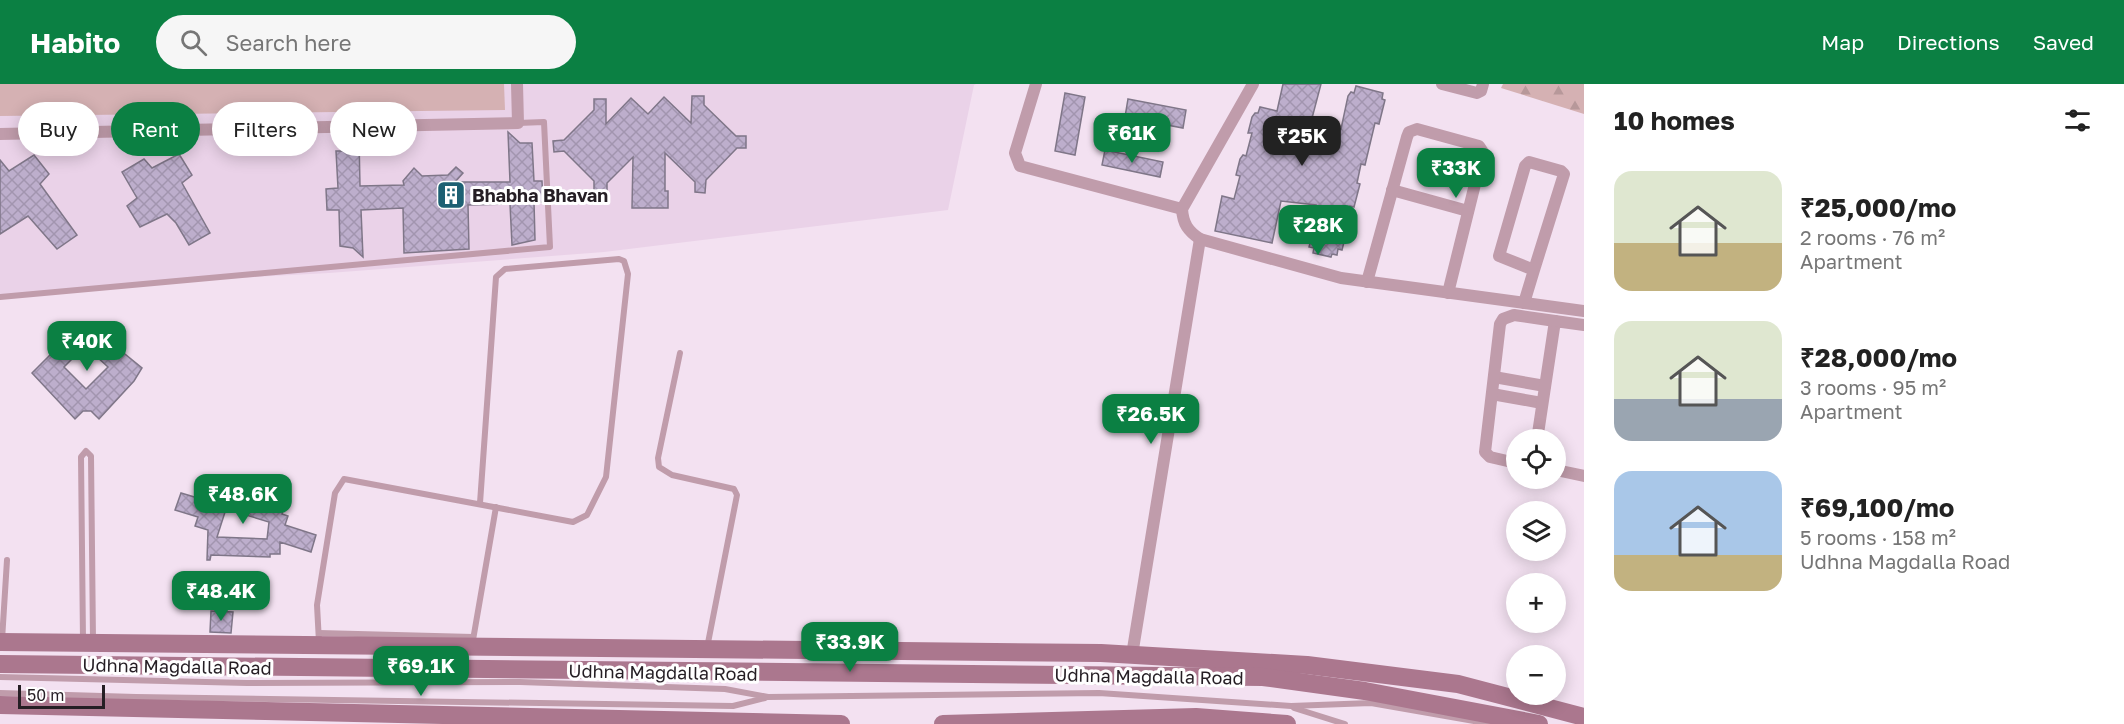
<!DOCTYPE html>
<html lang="en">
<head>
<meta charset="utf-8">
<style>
	body { margin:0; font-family:"Golos Text",sans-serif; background:#f6f6f6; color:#222; height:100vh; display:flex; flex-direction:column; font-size:22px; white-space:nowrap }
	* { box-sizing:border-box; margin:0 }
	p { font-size:20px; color:#767676 }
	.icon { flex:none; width:33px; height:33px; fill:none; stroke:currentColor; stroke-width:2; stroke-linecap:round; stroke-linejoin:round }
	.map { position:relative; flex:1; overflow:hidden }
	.side { display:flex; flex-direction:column; background:#fff; width:540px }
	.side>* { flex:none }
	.top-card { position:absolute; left:18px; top:18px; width:570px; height:54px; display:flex; gap:12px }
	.tools { position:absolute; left:1506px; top:345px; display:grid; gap:12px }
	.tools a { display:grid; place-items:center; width:60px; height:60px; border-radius:50%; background:#fff; box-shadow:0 3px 15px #0003; font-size:30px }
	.scale { position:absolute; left:18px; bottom:15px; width:87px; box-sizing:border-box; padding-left:6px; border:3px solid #251e24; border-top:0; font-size:16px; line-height:21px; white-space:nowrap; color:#251e24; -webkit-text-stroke:4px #fff; paint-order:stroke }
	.price { position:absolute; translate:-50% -51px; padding:0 14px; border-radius:12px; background:#0b8043; color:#fff; font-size:20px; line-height:39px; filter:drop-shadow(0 2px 3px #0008) }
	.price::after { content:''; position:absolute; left:50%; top:36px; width:18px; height:14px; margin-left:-9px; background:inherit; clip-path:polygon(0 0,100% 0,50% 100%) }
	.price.current { background:#222; color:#fff }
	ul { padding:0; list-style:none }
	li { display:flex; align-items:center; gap:18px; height:150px; padding:0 30px }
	li span { display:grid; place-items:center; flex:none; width:168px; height:120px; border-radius:18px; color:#555 }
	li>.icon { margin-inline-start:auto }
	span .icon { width:72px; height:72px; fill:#fffc; stroke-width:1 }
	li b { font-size:26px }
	h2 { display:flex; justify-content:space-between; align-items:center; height:72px; padding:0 30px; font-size:26px }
	.pill { padding:0 21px; border-radius:27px; background:#fff; box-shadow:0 3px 15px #0003; font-size:21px; line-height:54px }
	.pill.current { background:#0b8043; color:#fff }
	header { display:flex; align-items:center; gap:36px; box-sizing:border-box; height:84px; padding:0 30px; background:#0b8043; color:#fff }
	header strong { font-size:28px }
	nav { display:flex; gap:33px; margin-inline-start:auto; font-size:21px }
	.search { width:420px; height:54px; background:#f6f6f6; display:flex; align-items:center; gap:15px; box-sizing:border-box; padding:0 21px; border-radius:33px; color:#767676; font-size:22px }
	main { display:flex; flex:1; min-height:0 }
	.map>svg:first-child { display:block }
	.built { fill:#ead2e8 }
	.forest { fill:url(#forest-firs) }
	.garden { fill:#d5b1b3 }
	.building { fill:url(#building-cross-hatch); stroke:#7f7688; stroke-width:1.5; fill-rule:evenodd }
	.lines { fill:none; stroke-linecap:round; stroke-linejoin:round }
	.lane { stroke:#c09cab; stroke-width:6 }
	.street { stroke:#c09cab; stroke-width:12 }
	.secondary { stroke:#ab778e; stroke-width:18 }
	.labels { text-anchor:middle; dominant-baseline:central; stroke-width:6; stroke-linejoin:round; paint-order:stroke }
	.poi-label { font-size:18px; font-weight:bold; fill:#251e24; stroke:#fff; text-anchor:start }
	.street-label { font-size:18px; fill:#251e24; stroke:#fff }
</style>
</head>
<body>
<header>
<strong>Habito</strong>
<div class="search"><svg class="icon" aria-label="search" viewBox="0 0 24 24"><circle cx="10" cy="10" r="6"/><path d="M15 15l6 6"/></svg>Search here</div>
<nav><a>Map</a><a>Directions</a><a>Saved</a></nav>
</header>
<main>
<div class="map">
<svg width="1584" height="640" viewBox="0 0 1584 640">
	<defs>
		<pattern id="forest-firs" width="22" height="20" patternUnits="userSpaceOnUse" patternTransform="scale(1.5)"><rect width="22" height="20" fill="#d5b1b3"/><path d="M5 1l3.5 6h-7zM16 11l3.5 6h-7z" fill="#b7989a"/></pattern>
		<pattern id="building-cross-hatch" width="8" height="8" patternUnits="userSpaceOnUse" patternTransform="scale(1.5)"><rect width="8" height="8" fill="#bdaecc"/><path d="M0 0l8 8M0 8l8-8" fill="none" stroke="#a295af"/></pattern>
	</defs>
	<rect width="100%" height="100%" fill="#f3e1f1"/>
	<!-- built -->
	<path class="built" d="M0,0h976l-2,1 -26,125 -344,42 -275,21 -224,12 -105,13z"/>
	<!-- forest -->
	<path class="forest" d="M1503,0h81v30l-83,-26z"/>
	<!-- garden -->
	<path class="garden" d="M0,0h504l1,26 -505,6z"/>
	<!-- building -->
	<g class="building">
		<path d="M1283,0h38l-10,38 30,7 7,-33 3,-4 3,1 2,-7 27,7 -1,6 3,1 -6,24 -4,-1 -10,42 -4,-1 -4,19 3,1 -6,23 -4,-1 -5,19 3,1 -6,24 -4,-1 -1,6 -5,-1 -1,3 -18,-4 1,-5 -5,-1 2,-7 -4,-1 9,-34 -35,-4 -9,42 -57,-12 7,-35 12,3 6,-23 -4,-1 4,-16 3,-4 3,1 6,-23h-4l4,-16 3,-4h3l2,-6 17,4z"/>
		<path d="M1065,9l20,4 -10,58 -20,-4z"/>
		<path d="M692,12h12v9l32,31h10v12h-9l-31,32 -1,13 -10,-1v-10l-30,-29v38h3v17h-36l1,-51 -26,26v11h-13v-13l-30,-30 -10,1 -1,-11 11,-1 30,-30v-11h12v25l25,-26 17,16 16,-17 27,26z"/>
		<path d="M1128,15l58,11 -3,18 -58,-11z"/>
		<path d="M508,48l12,11h12l2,38h8l1,21h-9l1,38 -23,5 -2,-41 -42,1 1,44 -65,4 -1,-45 -42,2 2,47 -10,-9 -13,-2 -1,-36h-12l-1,-21 12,-1 -2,-37h10l13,-13 1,48 44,-1 -1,-4 11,-13 8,8 26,-1 8,-8 7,6 -8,9h55z"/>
		<path d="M1105,66l58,12 -3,15 -58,-12z"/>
		<path d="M179,70l13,21 -10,8 28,50 -21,12 -13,-22 -9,-9 -27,13 -13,-21 10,-8 -15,-26 22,-13 8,9z"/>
		<path d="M34,71l15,19 -9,10 37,51 -20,14 -29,-33 -28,18v-74l9,11z"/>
		<path d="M64,243l45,1v13l33,27 -8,13 -35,38 -8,-8h-8l-8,8 -43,-46 32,-32zM74,273h23l11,10 -22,22 -22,-22z"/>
		<path d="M222,404l62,19 -2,7 6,2 -3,9 31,10 -5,17 -31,-10v12h-10v3l-59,-2 -1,5h-3l1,-30 -13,-4 3,-9 -23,-7 6,-17 30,9 3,-9 6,2zM226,425l43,13 -2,17 -50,-2z"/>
		<path d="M211,527l22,1 -2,21 -21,-1z"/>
	</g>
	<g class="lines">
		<!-- lane -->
		<g class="lane">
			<path d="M0,213l550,-50 -6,-125 -26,1"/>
			<path d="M680,269l-22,105 1,9 13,8 62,14 3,6 -30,153"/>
			<path d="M319,549l154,4"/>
			<path d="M2,556l5,-80"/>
			<path d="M83,556l-2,-183 5,-6 5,5 2,184"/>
			<path d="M473,556l23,-133"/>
			<path d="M319,558l-2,-37 18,-112 9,-14 229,43 14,-7 19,-38 22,-203 -4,-13 -5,-2 -114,10 -9,8 -16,226"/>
			<path d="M0,593l247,6 273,-1 205,7 43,8 331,-4 192,13 80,-3 120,21"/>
			<path d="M0,609l136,4 597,9 32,-8"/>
			<path d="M1294,624l51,16"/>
		</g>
		<!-- street -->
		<g class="street">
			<path d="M1036,0l-21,69 5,13 162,43"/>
			<path d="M1253,0l-71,125c1,15 6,22 18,30l141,39 243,33"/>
			<path d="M1442,0l35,9 4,-2 2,-7"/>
			<path d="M0,50l518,-11 -1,-39"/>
			<path d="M1392,106l76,21"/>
			<path d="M1367,198l40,-145 2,-5 8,-3 62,17 4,6 -35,141"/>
			<path d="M1524,219l10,-33 30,-96 -3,-3 -32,-9 -4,4 -26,90 35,14"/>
			<path d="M1494,293l51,9"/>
			<path d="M1492,310l50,9"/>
			<path d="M1537,356l18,-119 29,4"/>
			<path d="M1516,379l-26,-6 -5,-5 15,-128 3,-5 11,-4 41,6"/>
			<path d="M1556,386l28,6"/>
			<path d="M1132,571l68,-416"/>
		</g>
		<!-- secondary -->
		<g class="secondary">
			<path d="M0,558l1101,11 206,12 151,19 126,33"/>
			<path d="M0,580l1263,13 102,14 174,33"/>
			<path d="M0,621l841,19"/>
			<path d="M943,640l253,-7 91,7"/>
		</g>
	</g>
	<!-- icons -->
	<defs>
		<g id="building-square" transform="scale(1.5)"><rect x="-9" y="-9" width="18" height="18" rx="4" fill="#1d6073" stroke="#fff"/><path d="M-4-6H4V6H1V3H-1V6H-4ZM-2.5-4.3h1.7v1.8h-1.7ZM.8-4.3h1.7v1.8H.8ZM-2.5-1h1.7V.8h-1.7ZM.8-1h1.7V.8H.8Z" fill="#fff"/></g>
	</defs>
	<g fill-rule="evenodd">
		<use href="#building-square" x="451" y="111"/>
	</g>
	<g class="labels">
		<!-- poi labels -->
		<g class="poi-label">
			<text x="472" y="111">Bhabha Bhavan</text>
		</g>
		<!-- street labels -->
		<g class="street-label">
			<text transform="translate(177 582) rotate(1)">Udhna Magdalla Road</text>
			<text transform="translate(663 588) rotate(1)">Udhna Magdalla Road</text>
			<text transform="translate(1149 592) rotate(1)">Udhna Magdalla Road</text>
		</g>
	</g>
</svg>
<div class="tools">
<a><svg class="icon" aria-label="locate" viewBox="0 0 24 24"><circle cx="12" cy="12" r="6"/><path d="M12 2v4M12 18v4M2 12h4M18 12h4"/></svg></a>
<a><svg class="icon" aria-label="layers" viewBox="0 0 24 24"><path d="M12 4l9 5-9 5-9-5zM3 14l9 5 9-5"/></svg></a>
<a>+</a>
<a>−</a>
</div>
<div class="scale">50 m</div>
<b class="price" style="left:1132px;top:80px">₹61K</b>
<b class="price current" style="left:1302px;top:83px">₹25K</b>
<b class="price" style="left:1456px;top:115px">₹33K</b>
<b class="price" style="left:1318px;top:172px">₹28K</b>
<b class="price" style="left:87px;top:288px">₹40K</b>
<b class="price" style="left:1151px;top:361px">₹26.5K</b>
<b class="price" style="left:243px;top:441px">₹48.6K</b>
<b class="price" style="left:221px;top:538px">₹48.4K</b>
<b class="price" style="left:850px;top:589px">₹33.9K</b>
<b class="price" style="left:421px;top:613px">₹69.1K</b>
<div class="top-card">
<a class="pill">Buy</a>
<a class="pill current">Rent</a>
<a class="pill">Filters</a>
<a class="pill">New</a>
</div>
</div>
<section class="side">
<h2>10 homes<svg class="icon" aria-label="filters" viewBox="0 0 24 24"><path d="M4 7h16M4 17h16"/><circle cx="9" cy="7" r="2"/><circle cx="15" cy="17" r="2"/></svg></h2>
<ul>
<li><span style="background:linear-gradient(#dfe7d0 60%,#c2b280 0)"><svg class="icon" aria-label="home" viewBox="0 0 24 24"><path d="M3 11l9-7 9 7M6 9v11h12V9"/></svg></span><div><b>₹25,000/mo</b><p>2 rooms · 76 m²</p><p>Apartment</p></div></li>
<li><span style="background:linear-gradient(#dfe7d0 65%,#9aa5b1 0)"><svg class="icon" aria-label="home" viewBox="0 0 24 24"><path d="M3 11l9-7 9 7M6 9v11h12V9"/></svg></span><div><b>₹28,000/mo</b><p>3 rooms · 95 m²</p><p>Apartment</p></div></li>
<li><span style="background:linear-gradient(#a9c7e8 70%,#c2b280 0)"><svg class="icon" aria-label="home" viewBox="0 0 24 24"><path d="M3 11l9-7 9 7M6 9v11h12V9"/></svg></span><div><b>₹69,100/mo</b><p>5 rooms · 158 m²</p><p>Udhna Magdalla Road</p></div></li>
</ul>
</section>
</main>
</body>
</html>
